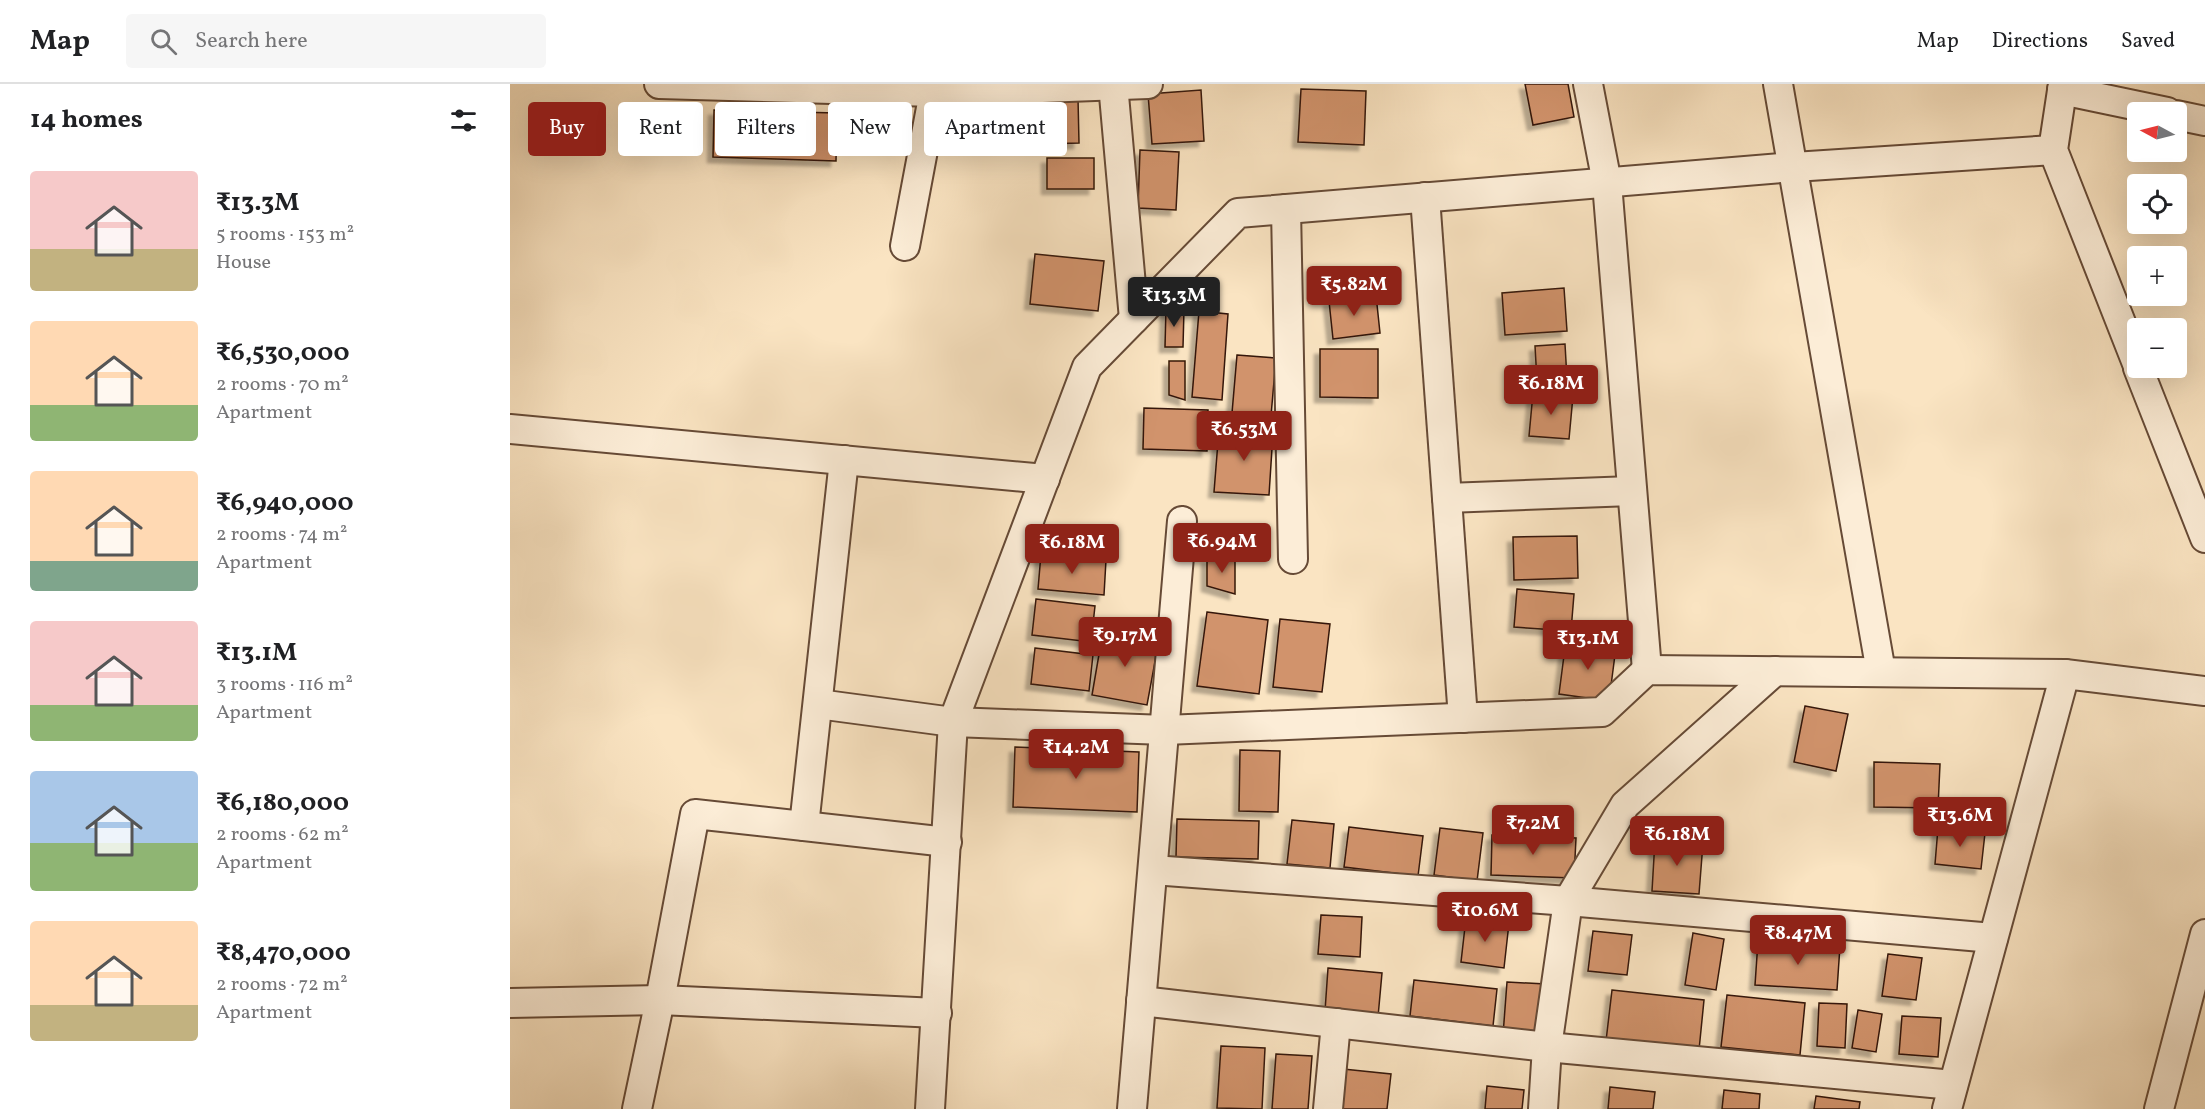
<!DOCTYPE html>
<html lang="en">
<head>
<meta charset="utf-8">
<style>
	body { margin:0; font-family:Vollkorn,serif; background:#f6f6f6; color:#202124; height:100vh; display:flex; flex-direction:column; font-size:22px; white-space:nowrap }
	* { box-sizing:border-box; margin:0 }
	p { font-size:20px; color:#757577 }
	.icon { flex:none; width:33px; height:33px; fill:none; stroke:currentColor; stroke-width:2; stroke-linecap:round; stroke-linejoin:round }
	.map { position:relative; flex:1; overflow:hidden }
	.panel { display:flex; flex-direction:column; background:#fff; width:510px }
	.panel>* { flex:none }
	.top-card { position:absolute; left:18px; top:18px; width:570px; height:54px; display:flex; gap:12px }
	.needle { width:39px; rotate:277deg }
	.fabs { position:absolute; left:1617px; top:18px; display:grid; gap:12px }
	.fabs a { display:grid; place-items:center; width:60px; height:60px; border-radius:6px; background:#fff; box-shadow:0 6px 24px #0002; font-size:30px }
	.price { position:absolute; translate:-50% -51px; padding:0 14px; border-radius:6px; background:#8f2418; color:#fff; font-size:20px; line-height:39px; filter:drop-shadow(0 2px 3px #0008) }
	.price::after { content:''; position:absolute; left:50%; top:36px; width:18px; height:14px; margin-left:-9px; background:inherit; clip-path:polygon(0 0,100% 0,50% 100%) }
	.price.current { background:#222; color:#fff }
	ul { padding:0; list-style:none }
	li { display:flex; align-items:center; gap:18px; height:150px; padding:0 30px }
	li span { display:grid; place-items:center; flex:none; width:168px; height:120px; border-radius:6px; color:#555 }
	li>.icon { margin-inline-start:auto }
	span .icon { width:72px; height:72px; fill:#fffc; stroke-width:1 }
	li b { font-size:26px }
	h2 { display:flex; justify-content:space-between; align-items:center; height:72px; padding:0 30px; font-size:26px }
	.pill { padding:0 21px; border-radius:6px; background:#fff; box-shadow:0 6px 24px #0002; font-size:21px; line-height:54px }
	.pill.current { background:#8f2418; color:#fff }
	header { display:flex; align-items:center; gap:36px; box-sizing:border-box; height:84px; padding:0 30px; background:#fff; border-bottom:2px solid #e0e0e0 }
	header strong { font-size:28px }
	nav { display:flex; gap:33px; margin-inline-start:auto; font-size:21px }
	.search { width:420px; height:54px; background:#f6f6f6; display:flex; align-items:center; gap:15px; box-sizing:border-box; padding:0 21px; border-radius:6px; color:#757577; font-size:22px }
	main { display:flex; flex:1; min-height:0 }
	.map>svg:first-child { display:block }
	.building { fill:#d1936c; stroke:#341708; stroke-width:1.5; filter:url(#shadow) }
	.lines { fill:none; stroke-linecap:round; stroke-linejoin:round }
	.street-casing { stroke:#664a36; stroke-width:32 }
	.street { stroke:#fcedd7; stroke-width:28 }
</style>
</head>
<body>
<header>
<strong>Map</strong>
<div class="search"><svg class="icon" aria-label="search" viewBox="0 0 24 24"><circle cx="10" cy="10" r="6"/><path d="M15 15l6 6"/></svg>Search here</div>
<nav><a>Map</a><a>Directions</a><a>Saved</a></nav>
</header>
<main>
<section class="panel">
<h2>14 homes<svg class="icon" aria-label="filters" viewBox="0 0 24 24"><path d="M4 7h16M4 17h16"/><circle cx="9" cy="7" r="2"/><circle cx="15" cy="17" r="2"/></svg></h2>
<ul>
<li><span style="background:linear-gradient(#f6c9c9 65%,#c2b280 0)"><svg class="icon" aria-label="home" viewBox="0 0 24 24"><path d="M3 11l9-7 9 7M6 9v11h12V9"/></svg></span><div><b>₹13.3M</b><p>5 rooms · 153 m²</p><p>House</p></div></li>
<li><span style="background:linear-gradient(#ffd9b3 70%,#8fb573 0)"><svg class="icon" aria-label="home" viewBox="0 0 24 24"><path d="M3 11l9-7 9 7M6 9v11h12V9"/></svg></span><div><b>₹6,530,000</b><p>2 rooms · 70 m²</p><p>Apartment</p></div></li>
<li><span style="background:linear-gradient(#ffd9b3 75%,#7fa58c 0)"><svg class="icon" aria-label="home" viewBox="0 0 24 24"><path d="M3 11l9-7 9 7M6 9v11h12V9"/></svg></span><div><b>₹6,940,000</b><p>2 rooms · 74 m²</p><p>Apartment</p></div></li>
<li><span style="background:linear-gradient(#f6c9c9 70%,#8fb573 0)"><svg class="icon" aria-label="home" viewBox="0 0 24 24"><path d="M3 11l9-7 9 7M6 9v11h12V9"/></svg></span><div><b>₹13.1M</b><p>3 rooms · 116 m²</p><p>Apartment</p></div></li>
<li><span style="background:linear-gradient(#a9c7e8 60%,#8fb573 0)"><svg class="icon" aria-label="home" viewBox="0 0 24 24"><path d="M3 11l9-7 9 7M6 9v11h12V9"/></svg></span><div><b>₹6,180,000</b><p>2 rooms · 62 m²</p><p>Apartment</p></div></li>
<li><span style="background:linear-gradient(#ffd9b3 70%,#c2b280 0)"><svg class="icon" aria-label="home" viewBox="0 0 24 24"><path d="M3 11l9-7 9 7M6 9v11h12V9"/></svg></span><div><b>₹8,470,000</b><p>2 rooms · 72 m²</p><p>Apartment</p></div></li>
</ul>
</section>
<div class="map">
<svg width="1695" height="1025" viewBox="0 0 1695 1025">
	<defs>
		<filter id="shadow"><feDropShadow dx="-5.5" dy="5.5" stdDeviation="1.5" flood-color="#0004"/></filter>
	</defs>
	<rect width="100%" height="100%" fill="#fae4c2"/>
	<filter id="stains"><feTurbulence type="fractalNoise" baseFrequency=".00333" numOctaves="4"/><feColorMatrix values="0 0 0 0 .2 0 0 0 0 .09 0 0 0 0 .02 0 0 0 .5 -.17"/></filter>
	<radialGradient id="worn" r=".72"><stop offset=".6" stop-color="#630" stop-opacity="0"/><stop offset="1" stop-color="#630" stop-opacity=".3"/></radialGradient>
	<!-- building -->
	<g class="building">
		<path d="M1015,0h43l6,33 -41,8z"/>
		<path d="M791,5l65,2 -2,54 -66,-3z"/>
		<path d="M691,6l3,51 -52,3 -4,-50z"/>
		<path d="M568,14l1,45 -36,1 -1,-45z"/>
		<path d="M204,26l123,3 -1,48 -123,-4z"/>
		<path d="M630,66l39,2 -3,58 -38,-2z"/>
		<rect x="537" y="74" width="47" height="31"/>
		<path d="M525,170l69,7 -6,50 -68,-7z"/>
		<path d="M1054,204l3,43 -62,4 -3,-42z"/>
		<path d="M866,211l4,38 -47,6 -4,-38z"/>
		<path d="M656,224l18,1 -1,38h-18z"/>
		<path d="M689,227l29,3 -6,86 -30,-3z"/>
		<path d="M1055,260l2,35 -30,2 -2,-35z"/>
		<path d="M810,265h58v49l-58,-1z"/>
		<path d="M727,271l39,3 -5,58 -39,-3z"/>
		<path d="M659,277h16v39l-16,-5z"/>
		<path d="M1023,309l40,3 -4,43 -40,-3z"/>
		<path d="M634,324l64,2 -1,41 -64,-2z"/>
		<path d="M709,345l54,4 -4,62 -55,-3z"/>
		<path d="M703,446l28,3 -2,20 -28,-3z"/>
		<path d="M1067,452l1,42 -64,2 -1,-43z"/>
		<path d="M531,470l65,6 -2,35 -66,-6z"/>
		<path d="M697,474l28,1v35l-28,-8z"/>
		<path d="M1007,505l57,5 -3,37 -57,-4z"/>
		<path d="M526,515l59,7 -4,36 -59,-7z"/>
		<path d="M697,528l61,8 -9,74 -62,-8z"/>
		<path d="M770,535l50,5 -8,68 -49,-5z"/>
		<path d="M593,547l56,9 -12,65 -55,-10z"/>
		<path d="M1056,556l50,7 -7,54 -50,-7z"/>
		<path d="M525,564l58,7 -4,36 -58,-7z"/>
		<path d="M1295,622l43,8 -12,57 -42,-9z"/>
		<path d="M505,663l124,5 -2,60 -124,-5z"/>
		<path d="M730,666l40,1 -2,61 -39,-1z"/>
		<path d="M1364,678l66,2 -2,44 -64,-1z"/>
		<path d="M667,735l82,2 -1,38 -82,-2z"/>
		<path d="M782,736l42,4 -4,44 -43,-4z"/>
		<path d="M839,743l74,9 -5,40 -74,-9z"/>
		<path d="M930,744l43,5 -6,48 -43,-6z"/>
		<path d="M1428,744l47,5 -4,36 -46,-5z"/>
		<path d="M982,751l84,3 -2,40 -83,-3z"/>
		<path d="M1145,756l48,3 -4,51 -47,-3z"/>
		<path d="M811,831l41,2 -2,40 -42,-3z"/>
		<path d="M956,834l43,5 -5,45 -43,-6z"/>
		<path d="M1083,847l39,4 -5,40 -39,-4z"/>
		<path d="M1183,849l31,6 -8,51 -31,-5z"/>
		<path d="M1248,857l82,5 -3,44 -82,-5z"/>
		<path d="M1378,870l34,4 -6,42 -34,-4z"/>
		<path d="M818,884l54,5 -4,44 -53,-6z"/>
		<path d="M904,896l83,9 -4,37 -83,-10z"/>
		<path d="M997,898l38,2 -4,54 -38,-3z"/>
		<path d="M1102,906l92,10 -5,50 -93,-9z"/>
		<path d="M1217,911l78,8 -5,52 -79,-8z"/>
		<path d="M1309,919l28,1 -2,44 -28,-2z"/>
		<path d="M1348,926l24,4 -6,38 -24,-4z"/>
		<path d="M1392,932l39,2 -3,39 -39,-3z"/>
		<path d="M711,962l44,2 -3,61 -45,-1z"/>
		<path d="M766,970l36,2 -4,53h-36z"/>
		<path d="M833,985l48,5 -4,35h-49z"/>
		<path d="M977,1002l37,4 -2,19h-37z"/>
		<path d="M1100,1003l45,5 -2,17h-45z"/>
		<path d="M1214,1006l36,4 -1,15h-37z"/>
		<path d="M1306,1012l44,6 -1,7h-45z"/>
	</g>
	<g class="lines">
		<!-- street casing -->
		<g class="street-casing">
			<g id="street">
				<path d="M149,0l275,8 214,-8"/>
				<path d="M603,0l21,235"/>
				<path d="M1078,0l19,99 40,487"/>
				<path d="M1268,0l103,588"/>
				<path d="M1553,0l-10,66 85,216"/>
				<path d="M1552,6l105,22"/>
				<path d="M1666,31l29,6"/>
				<path d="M915,113l38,521"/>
				<path d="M776,125l7,350"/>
				<path d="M395,162l29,-154 -2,-8"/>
				<path d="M1628,284l67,170"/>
				<path d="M0,345l535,50"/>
				<path d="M937,414l185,-7"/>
				<path d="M308,620l135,18 212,8 437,-18 45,-42 418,4 140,17"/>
				<path d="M294,742l40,-366"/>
				<path d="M643,786l415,31 425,37"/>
				<path d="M631,917l406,46 406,38"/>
				<path d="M0,919l150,-3 277,13"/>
				<path d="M127,1025l23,-109 35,-186 252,28"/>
				<path d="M420,1025l23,-387 134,-355 151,-154 556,-46 259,-17"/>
				<path d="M622,1025l50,-588"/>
				<path d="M818,1025l8,-86"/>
				<path d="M1033,1025l4,-62 21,-146 57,-96 150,-134"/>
				<path d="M1437,1025l118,-435"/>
				<path d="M1649,1025l46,-175"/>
			</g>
		</g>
		<!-- street -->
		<use href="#street" class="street"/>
	</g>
	<rect width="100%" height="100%" filter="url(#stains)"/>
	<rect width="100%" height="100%" fill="url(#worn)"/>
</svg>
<div class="fabs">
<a><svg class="needle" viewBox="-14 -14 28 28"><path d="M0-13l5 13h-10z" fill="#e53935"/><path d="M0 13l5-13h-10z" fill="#757577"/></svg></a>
<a><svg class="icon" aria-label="locate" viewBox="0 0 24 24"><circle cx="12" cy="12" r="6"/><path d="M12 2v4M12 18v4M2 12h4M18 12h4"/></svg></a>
<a>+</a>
<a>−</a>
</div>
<b class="price" style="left:844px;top:233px">₹5.82M</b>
<b class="price current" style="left:664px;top:244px">₹13.3M</b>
<b class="price" style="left:1041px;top:332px">₹6.18M</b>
<b class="price" style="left:734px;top:378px">₹6.53M</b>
<b class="price" style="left:712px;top:490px">₹6.94M</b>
<b class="price" style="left:562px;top:491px">₹6.18M</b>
<b class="price" style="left:615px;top:584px">₹9.17M</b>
<b class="price" style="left:1078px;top:587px">₹13.1M</b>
<b class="price" style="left:566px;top:696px">₹14.2M</b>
<b class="price" style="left:1450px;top:764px">₹13.6M</b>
<b class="price" style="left:1023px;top:772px">₹7.2M</b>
<b class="price" style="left:1167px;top:783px">₹6.18M</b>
<b class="price" style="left:975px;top:859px">₹10.6M</b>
<b class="price" style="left:1288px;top:882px">₹8.47M</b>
<div class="top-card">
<a class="pill current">Buy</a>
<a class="pill">Rent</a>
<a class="pill">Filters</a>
<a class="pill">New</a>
<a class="pill">Apartment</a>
</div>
</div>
</main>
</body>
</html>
